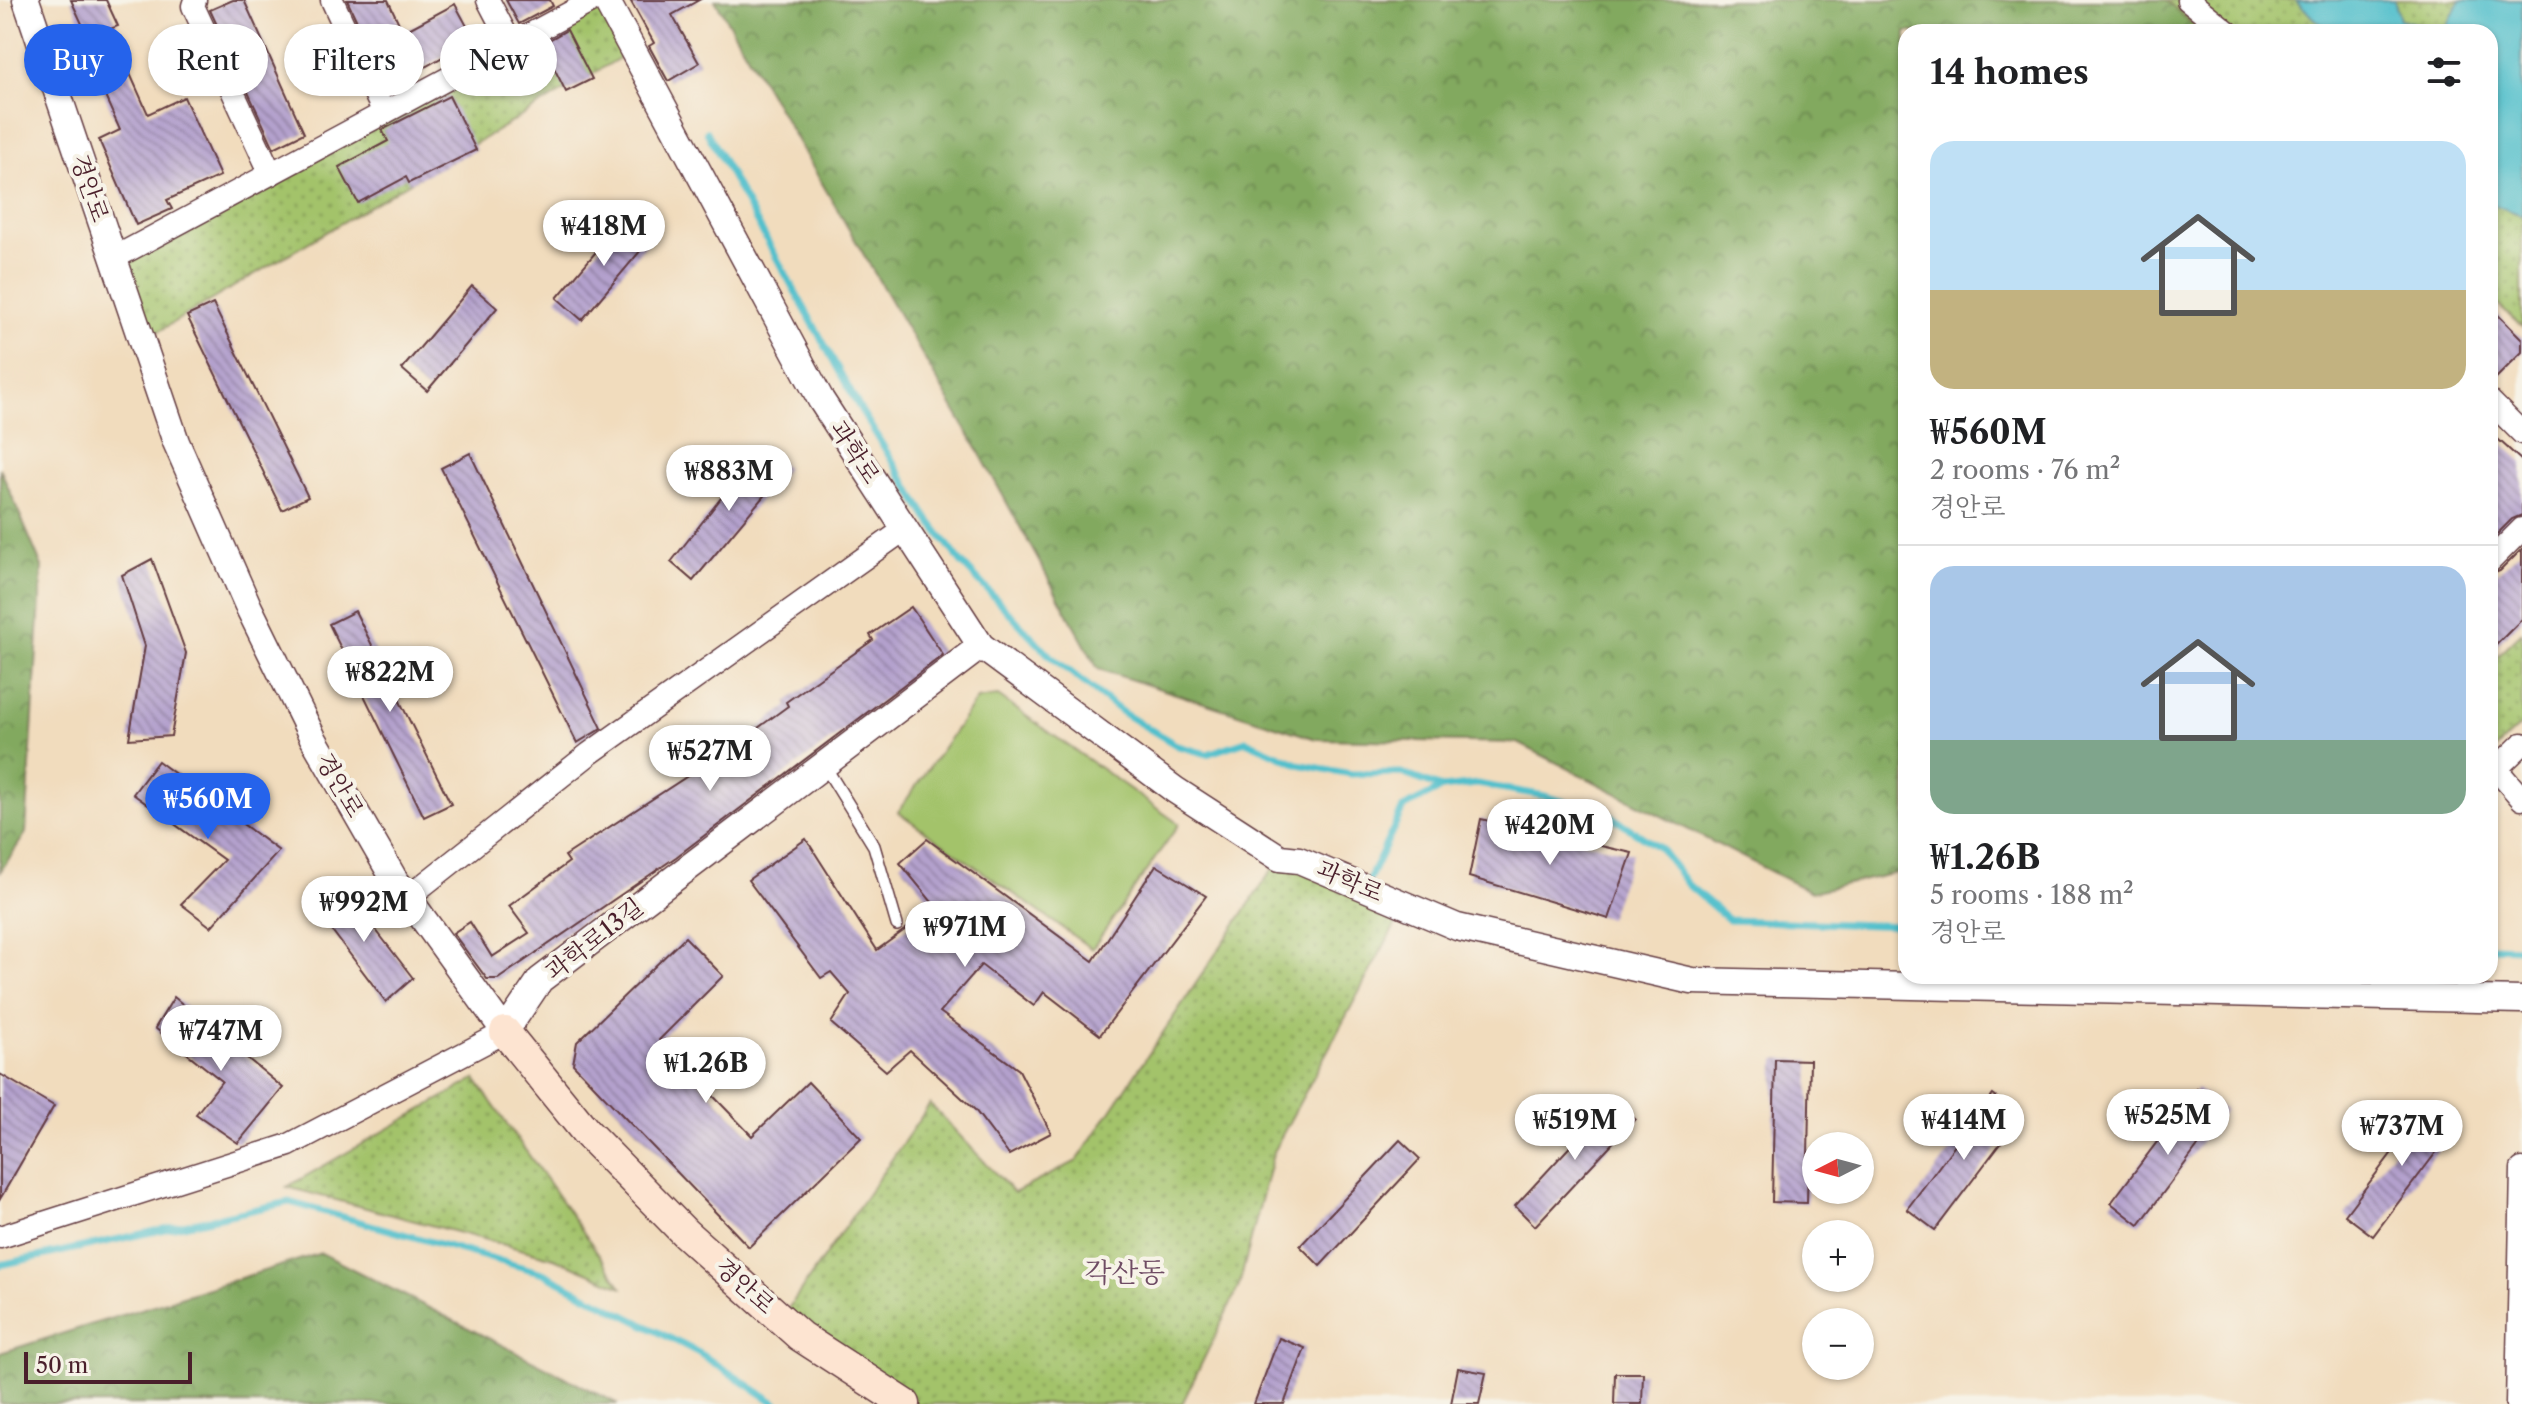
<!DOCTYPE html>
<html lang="en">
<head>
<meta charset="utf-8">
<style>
	body { margin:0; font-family:"Libre Caslon Text","Noto Serif KR",serif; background:#f6f6f6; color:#202124; height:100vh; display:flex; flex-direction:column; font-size:30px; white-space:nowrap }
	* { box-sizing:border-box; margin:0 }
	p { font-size:26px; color:#757577 }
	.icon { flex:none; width:44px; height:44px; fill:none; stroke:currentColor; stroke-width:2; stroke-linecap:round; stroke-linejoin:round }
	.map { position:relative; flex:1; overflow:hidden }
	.side { position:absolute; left:1898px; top:24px; width:600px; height:960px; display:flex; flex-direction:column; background:#fff; border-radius:24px; box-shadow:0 2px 6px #0004 }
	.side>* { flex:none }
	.banner { position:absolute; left:24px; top:24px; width:760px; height:72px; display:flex; gap:16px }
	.needle { width:52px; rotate:264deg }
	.buttons { position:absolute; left:1802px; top:1132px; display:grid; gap:16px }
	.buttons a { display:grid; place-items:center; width:72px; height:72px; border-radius:50%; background:#fff; box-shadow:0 2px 6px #0004; font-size:40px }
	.scale { position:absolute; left:24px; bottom:20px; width:168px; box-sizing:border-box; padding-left:8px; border:4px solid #4a1f2b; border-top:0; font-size:22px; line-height:28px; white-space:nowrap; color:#4a1f2b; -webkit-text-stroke:6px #f7f3e8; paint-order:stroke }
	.price { position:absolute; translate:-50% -68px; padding:0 18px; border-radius:28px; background:#fff; color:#222; font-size:26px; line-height:52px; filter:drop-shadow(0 2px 4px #0008) }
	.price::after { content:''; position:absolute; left:50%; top:48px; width:24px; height:18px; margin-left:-12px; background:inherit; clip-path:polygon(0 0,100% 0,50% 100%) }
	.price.active { background:#2563eb; color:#fff }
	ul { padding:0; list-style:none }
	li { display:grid; align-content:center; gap:16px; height:424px; padding:0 32px }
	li+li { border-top:2px solid #e0e0e0 }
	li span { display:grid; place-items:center; height:248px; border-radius:24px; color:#555 }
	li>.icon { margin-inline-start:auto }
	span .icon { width:144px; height:144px; fill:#fffc; stroke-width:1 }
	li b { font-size:34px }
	h2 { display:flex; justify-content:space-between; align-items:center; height:96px; padding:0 32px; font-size:34px }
	.pill { padding:0 28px; border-radius:36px; background:#fff; box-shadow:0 2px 6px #0004; font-size:28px; line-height:72px }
	.pill.active { background:#2563eb; color:#fff }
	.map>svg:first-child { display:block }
	.green { fill:#a3c36b; stroke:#76714b; stroke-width:2 }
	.forest { fill:url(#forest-crowns); stroke:#666445; stroke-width:2 }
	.park { fill:url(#park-dots); stroke:#76714b; stroke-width:2 }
	.water { fill:#53c0cc; stroke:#4e707c; stroke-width:2 }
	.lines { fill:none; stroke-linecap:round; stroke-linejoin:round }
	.stream { stroke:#53c0cc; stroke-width:7 }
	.building { fill:url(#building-back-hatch) }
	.service-casing { stroke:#633b41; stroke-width:14 }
	.minor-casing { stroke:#633b41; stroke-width:25 }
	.tertiary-casing { stroke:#633b41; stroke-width:29 }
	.secondary-casing { stroke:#633b41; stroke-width:33 }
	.service { stroke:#fff; stroke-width:11 }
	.minor { stroke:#fff; stroke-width:22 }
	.tertiary { stroke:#fff; stroke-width:26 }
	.secondary { stroke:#fde4d1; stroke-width:30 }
	.labels { text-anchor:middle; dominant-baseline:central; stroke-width:8; stroke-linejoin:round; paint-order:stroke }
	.street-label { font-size:24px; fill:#4a1f2b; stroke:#f7f3e8 }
	.quarter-label { font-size:28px; fill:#6f4c64; stroke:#f7f3e8 }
</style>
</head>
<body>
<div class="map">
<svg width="2522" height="1404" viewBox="0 0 2522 1404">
	<defs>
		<pattern id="forest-crowns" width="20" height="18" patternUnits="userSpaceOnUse" patternTransform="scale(2)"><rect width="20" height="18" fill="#82a95f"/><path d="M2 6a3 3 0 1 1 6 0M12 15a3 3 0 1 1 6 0" fill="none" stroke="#6c894f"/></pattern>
		<pattern id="park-dots" width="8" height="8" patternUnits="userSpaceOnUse" patternTransform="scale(2)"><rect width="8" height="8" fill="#a3c36b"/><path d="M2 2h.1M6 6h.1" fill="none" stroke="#879e58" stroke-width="1.8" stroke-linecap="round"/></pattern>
		<pattern id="building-back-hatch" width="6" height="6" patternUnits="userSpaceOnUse" patternTransform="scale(2)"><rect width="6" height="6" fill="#b4a1cd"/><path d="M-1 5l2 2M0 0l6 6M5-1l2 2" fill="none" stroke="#9483a7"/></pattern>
	</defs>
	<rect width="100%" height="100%" fill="#f7f3e8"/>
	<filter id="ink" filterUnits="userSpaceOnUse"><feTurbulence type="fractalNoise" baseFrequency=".0125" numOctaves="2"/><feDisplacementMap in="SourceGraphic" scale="16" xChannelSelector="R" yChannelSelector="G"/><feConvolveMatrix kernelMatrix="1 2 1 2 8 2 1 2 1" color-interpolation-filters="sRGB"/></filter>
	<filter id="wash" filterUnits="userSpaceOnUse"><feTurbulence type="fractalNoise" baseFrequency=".006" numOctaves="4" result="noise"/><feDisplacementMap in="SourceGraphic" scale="32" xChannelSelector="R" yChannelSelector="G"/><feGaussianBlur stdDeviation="1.8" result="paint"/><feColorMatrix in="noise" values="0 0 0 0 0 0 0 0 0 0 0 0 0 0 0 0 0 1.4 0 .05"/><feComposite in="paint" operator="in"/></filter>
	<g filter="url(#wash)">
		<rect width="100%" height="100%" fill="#f1dcbd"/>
		<!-- green -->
		<path class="green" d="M998,696l181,128 -87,125 -194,-137 79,-113z"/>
		<!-- forest -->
		<g class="forest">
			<path d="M715,0h1451l35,32h-295v839l-95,21 -293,-149 -202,-4 -218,-70 -119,-217z"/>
			<path d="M0,468l42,99 -16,266 -26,39z"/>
			<path d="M321,1253l297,151h-618v-51z"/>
		</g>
		<!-- park -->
		<g class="park">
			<path d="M594,0l39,50 -491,291 -28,-83z"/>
			<path d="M2166,0h356v327l-32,-29v-266h-289z"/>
			<path d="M2522,632v92l-30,29 -2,-90z"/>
			<path d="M1280,858l126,47 -132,245 -35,136 -57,118h-277l-124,-85 149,-215 84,89 63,-32z"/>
			<path d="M475,1079l147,208 -68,-29 -267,-71z"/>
		</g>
		<!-- water -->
		<path class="water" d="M2295,0h99l6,19 44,13 16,-32h62v215l-28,-10 -4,-7v-166h-161z"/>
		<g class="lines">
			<!-- stream -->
			<g class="stream">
				<path d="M707,132l152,275 68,110 33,44 90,95 73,57 55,33 29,8 39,-13 52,23 53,10 50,-1 41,15 35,-4 68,12 64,19 52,34 26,35 42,36 177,6"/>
				<path d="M1368,882l35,-74 39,-20"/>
				<path d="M2490,947l32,1"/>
				<path d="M0,1265l289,-63 254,71 156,80 78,51"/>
			</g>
		</g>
		<g id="blocks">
			<!-- building -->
			<g class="building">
				<path d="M71,0h35l12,26 -8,3 38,85 36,-17 36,79 -53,24 5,9 -36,16 -37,-85 21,-10 -33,-74 8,-4z"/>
				<path d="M233,0h11l60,133 -30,15 -64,-138z"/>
				<path d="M347,0h41l15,32 52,-28 19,35 -86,49z"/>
				<path d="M506,0h44l3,6 -34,18z"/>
				<path d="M630,0h69l-27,15 27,48 -31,18 -19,-35 5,-3z"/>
				<path d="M567,30l25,49 -26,13 -24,-48z"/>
				<path d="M449,96l27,54 -67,33 -3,-6 -48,26 -19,-36 49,-26 -6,-11z"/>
				<path d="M627,215l25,22 -70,83 -25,-22z"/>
				<path d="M472,286l25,22 -70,83 -25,-22z"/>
				<path d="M213,304l95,193 -26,13 -95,-194z"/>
				<path d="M2490,307l32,32v13l-32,32z"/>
				<path d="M2490,432l32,29v54l-10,4 -22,22z"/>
				<path d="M761,447l26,21 -94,113 -22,-19z"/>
				<path d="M470,453l132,275 -25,15 -136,-275z"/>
				<path d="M2522,549v70l-32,32v-76l10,-4z"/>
				<path d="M152,559l34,94 -15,83 -42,3 16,-93 -23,-71z"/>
				<path d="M911,607l32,48 -267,202 -178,122h-11l-34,-46 17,-11 22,35 37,-24 -20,-27 60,-44 -4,-6 167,-109 56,-41 -2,-4 87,-62 -3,-5z"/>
				<path d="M355,611l96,193 -27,13 -95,-193z"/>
				<path d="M158,761l121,90 -68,76 -30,-23 43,-44 -91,-66z"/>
				<path d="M1481,819l151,34 -23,66 -140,-42z"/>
				<path d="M806,839l71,111 59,-43 -36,-44 27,-24 166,122 63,-96 50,31 -106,139 -56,-43 -10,14 -53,-41 -41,47 79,58 32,63 -42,22 -34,-45 -65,-60 -24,21 -55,-48 19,-29 -19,-22 -10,6 -73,-98z"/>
				<path d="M342,886l71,92 -27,24 -71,-94z"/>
				<path d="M685,937l38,39 -64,64 93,96 56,-54 53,56 -112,109 -176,-183 4,-22z"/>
				<path d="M174,997l109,91 -45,55 -42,-29 26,-33 -67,-53z"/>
				<path d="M1775,1059l35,1 -3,143 -35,-1z"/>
				<path d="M0,1074l54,32 -54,93z"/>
				<path d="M2197,1089l28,21 -86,115 -28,-22z"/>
				<path d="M1993,1095l28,21 -86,114 -28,-21z"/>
				<path d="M1614,1099l21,20 -100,107 -20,-20z"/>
				<path d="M2431,1101l28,21 -86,114 -28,-21z"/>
				<path d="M1400,1140l20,19 -100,107 -20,-20z"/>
				<path d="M1279,1338l26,10 -21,56h-30z"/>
				<path d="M1458,1368l28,5 -7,31h-28z"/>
				<path d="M1615,1373h28l-1,31h-28z"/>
			</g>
		</g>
	</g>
	<g filter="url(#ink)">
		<use href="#blocks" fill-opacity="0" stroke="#633b41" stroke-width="2"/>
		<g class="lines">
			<!-- service casing -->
			<g class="service-casing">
				<path id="service" d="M824,765l50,81 23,79"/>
			</g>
			<!-- minor casing -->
			<g class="minor-casing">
				<g id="minor">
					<path d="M195,0l-2,6 78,168"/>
					<path d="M332,0l52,113"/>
					<path d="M488,0l23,44"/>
					<path d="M2188,0l40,32"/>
					<path d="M114,258l480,-258"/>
					<path d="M2490,401l32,32"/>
					<path d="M2490,561l32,-32"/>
					<path d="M2490,762l32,37"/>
					<path d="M2496,769l26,-25"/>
					<path d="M407,898l182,-144 316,-225"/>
					<path d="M0,1237l289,-92 216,-113"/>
					<path d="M2517,1404l5,-235"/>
				</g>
			</g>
			<!-- tertiary casing -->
			<g class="tertiary-casing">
				<g id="tertiary">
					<path d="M26,0l150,442 73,166 64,130 80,139 112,155 35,-52 441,-334"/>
					<path d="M606,0l215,400 160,246 194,144 105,68 19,2 158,67 235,54 830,19"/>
				</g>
			</g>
			<!-- secondary casing -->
			<g class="secondary-casing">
				<path id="secondary" d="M505,1032l81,100 99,101 115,103 105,68"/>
			</g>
			<!-- service -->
			<use href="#service" class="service"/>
			<!-- minor -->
			<use href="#minor" class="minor"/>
			<!-- tertiary -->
			<use href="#tertiary" class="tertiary"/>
			<!-- secondary -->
			<use href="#secondary" class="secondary"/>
		</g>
	</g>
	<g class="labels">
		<!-- street labels -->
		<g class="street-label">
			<text transform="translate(90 188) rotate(71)">경안로</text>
			<text transform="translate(855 452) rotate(57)">과학로</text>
			<text transform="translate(340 785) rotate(60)">경안로</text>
			<text transform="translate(1350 881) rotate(23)">과학로</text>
			<text transform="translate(594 939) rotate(-38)">과학로13길</text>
			<text transform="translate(745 1286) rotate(42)">경안로</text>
		</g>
		<!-- quarter labels -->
		<g class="quarter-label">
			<text x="1125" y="1272">각산동</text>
		</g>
	</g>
</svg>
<div class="buttons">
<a><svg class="needle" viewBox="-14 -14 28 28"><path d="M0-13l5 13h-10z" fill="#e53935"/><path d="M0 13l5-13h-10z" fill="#757577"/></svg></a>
<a>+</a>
<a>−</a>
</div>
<div class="scale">50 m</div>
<b class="price" style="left:604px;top:268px">₩418M</b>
<b class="price" style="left:729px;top:513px">₩883M</b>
<b class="price" style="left:390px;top:714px">₩822M</b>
<b class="price" style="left:710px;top:793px">₩527M</b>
<b class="price active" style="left:208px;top:841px">₩560M</b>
<b class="price" style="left:1550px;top:867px">₩420M</b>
<b class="price" style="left:364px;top:944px">₩992M</b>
<b class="price" style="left:965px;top:969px">₩971M</b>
<b class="price" style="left:221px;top:1073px">₩747M</b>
<b class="price" style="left:706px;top:1105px">₩1.26B</b>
<b class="price" style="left:2168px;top:1157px">₩525M</b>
<b class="price" style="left:1575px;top:1162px">₩519M</b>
<b class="price" style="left:1964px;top:1162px">₩414M</b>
<b class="price" style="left:2402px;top:1168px">₩737M</b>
<div class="banner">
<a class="pill active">Buy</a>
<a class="pill">Rent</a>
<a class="pill">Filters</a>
<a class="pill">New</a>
</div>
<section class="side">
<h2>14 homes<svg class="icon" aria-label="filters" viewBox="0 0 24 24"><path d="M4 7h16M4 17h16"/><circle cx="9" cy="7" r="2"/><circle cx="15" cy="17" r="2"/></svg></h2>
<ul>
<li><span style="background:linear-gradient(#bfe0f5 60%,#c2b280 0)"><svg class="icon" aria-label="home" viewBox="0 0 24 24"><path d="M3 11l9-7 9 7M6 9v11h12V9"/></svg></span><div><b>₩560M</b><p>2 rooms · 76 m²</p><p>경안로</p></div></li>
<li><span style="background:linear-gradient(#a9c7e8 70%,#7fa58c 0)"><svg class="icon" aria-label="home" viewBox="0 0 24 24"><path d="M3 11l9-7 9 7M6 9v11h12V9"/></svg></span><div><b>₩1.26B</b><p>5 rooms · 188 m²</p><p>경안로</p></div></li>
</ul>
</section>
</div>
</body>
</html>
